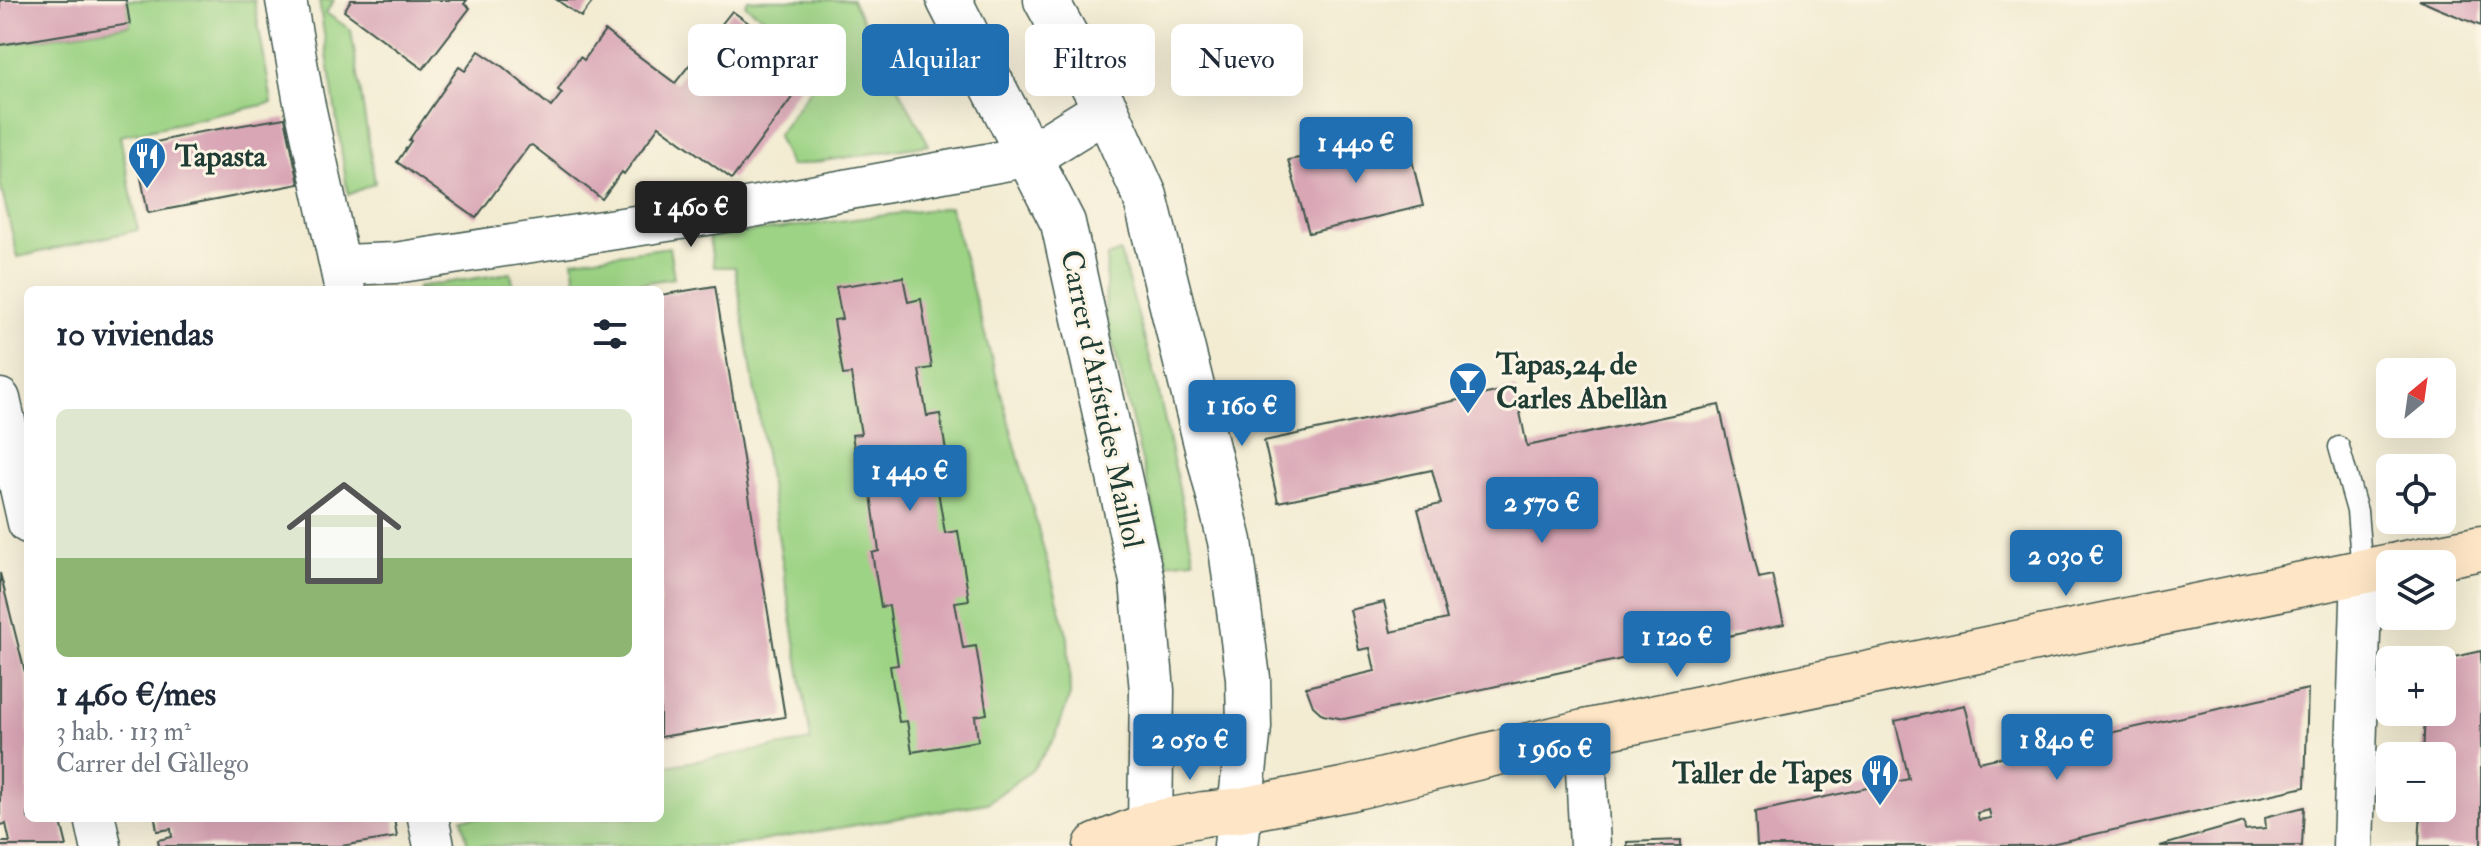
<!DOCTYPE html>
<html lang="es">
<head>
<meta charset="utf-8">
<style>
	body { margin:0; font-family:"IM FELL Double Pica",serif; background:#f2f2f3; color:#1f2937; height:100vh; display:flex; flex-direction:column; font-size:30px; white-space:nowrap }
	* { box-sizing:border-box; margin:0 }
	p { font-size:26px; color:#747a83 }
	.icon { flex:none; width:44px; height:44px; fill:none; stroke:currentColor; stroke-width:2; stroke-linecap:round; stroke-linejoin:round }
	.map { position:relative; flex:1; overflow:hidden }
	.drawer { position:absolute; left:24px; top:286px; width:640px; height:536px; display:flex; flex-direction:column; background:#fff; border-radius:12px; box-shadow:0 8px 32px #0002 }
	.drawer>* { flex:none }
	.guide { position:absolute; left:688px; top:24px; width:760px; height:72px; display:flex; gap:16px }
	.needle { width:52px; rotate:29deg }
	.tools { position:absolute; left:2376px; top:358px; display:grid; gap:16px }
	.tools a { display:grid; place-items:center; width:80px; height:80px; border-radius:12px; background:#fff; box-shadow:0 8px 32px #0002; font-size:40px }
	.price { position:absolute; translate:-50% -68px; padding:0 18px; border-radius:8px; background:#1f6fb2; color:#fff; font-size:26px; line-height:52px; filter:drop-shadow(0 2px 4px #0008) }
	.price::after { content:''; position:absolute; left:50%; top:48px; width:24px; height:18px; margin-left:-12px; background:inherit; clip-path:polygon(0 0,100% 0,50% 100%) }
	.price.on { background:#222; color:#fff }
	ul { padding:0; list-style:none }
	li { display:grid; align-content:center; gap:16px; height:424px; padding:0 32px }
	li+li { border-top:2px solid #e0e1e3 }
	li span { display:grid; place-items:center; height:248px; border-radius:12px; color:#555 }
	li>.icon { margin-inline-start:auto }
	span .icon { width:144px; height:144px; fill:#fffc; stroke-width:1 }
	li b { font-size:34px }
	h2 { display:flex; justify-content:space-between; align-items:center; height:96px; padding:0 32px; font-size:34px }
	.pill { padding:0 28px; border-radius:12px; background:#fff; box-shadow:0 8px 32px #0002; font-size:28px; line-height:72px }
	.pill.on { background:#1f6fb2; color:#fff }
	.map>svg:first-child { display:block }
	.green { fill:#9dd385; stroke:#5e885c; stroke-width:2 }
	.building { fill:#d9a6b6; fill-rule:evenodd }
	.lines { fill:none; stroke-linecap:round; stroke-linejoin:round }
	.service-casing { stroke:#3f574c; stroke-width:23 }
	.minor-casing { stroke:#3f574c; stroke-width:43 }
	.tertiary-casing { stroke:#3f574c; stroke-width:47 }
	.secondary-casing { stroke:#3f574c; stroke-width:47 }
	.service { stroke:#fff; stroke-width:20 }
	.minor { stroke:#fff; stroke-width:40 }
	.tertiary { stroke:#fff; stroke-width:44 }
	.secondary { stroke:#fde5c5; stroke-width:44 }
	.labels { text-anchor:middle; dominant-baseline:central; stroke-width:6; stroke-linejoin:round; paint-order:stroke }
	.poi-label { font-size:30px; font-weight:bold; fill:#1f3d34; stroke:#fcf5e5; text-anchor:start }
	.street-label { font-size:30px; fill:#1f3d34; stroke:#fcf5e5 }
</style>
</head>
<body>
<div class="map">
<svg width="2481" height="846" viewBox="0 0 2481 846">
	<rect width="100%" height="100%" fill="#fcf5e5"/>
	<filter id="ink" filterUnits="userSpaceOnUse"><feTurbulence type="fractalNoise" baseFrequency=".0125" numOctaves="2"/><feDisplacementMap in="SourceGraphic" scale="16" xChannelSelector="R" yChannelSelector="G"/><feConvolveMatrix kernelMatrix="1 2 1 2 8 2 1 2 1" color-interpolation-filters="sRGB"/></filter>
	<filter id="wash" filterUnits="userSpaceOnUse"><feTurbulence type="fractalNoise" baseFrequency=".006" numOctaves="4" result="noise"/><feDisplacementMap in="SourceGraphic" scale="32" xChannelSelector="R" yChannelSelector="G"/><feGaussianBlur stdDeviation="1.8" result="paint"/><feColorMatrix in="noise" values="0 0 0 0 0 0 0 0 0 0 0 0 0 0 0 0 0 1.4 0 .05"/><feComposite in="paint" operator="in"/></filter>
	<g filter="url(#wash)">
		<rect width="100%" height="100%" fill="#f3ecd3"/>
		<!-- green -->
		<g class="green">
			<path d="M126,0h128l18,103 -152,33 18,94 -120,27 -18,-73v-139l130,-20z"/>
			<path d="M319,0h15l-8,13 25,17 24,153 -27,12z"/>
			<path d="M748,0h104l77,145 -139,21 -13,-30 52,-73 -84,-58z"/>
			<path d="M950,207l118,431 2,57 -15,43 -23,32 -45,33 -256,43h-263l-6,-28h198v-51l151,-26 -76,-474h-21l-5,-30z"/>
			<path d="M669,247l5,31 -76,12h-21l-4,-30z"/>
			<path d="M1120,252l36,127 38,181 -27,3 -62,-252 2,-54z"/>
			<path d="M511,273l3,17h-97v-3z"/>
		</g>
		<g id="blocks">
			<!-- building -->
			<g class="building">
				<path d="M0,0h126l4,24 -130,21z"/>
				<path d="M351,0h116l-3,4 6,4 -47,61 -79,-58z"/>
				<path d="M557,0h37l-13,17z"/>
				<path d="M2419,0h62v26l-44,-18z"/>
				<path d="M732,11l81,58 -81,110 -73,-53 -35,48 -2,-2 -20,27 -70,-54 -3,1 -53,72 -79,-56 14,-21 -2,-1 50,-73 6,4 14,-20 24,16 48,40 11,-14 -4,-3 1,-2 21,-31 4,3 21,-29 70,52z"/>
				<path d="M285,118l14,66 -151,29 -13,-66 60,-14z"/>
				<path d="M1407,139l16,67 -114,27 -21,-73z"/>
				<path d="M903,277l5,25 13,-3 11,69 -13,2 8,46 13,-2 11,68 -14,3 8,48 13,-2 11,69 -14,2 8,46 13,-2 11,68 -12,2 3,25 -66,11 -5,-31 -8,1 -9,-56 8,-1 -9,-59 -8,1 -9,-54 7,-2 -9,-63 -9,2 -9,-55 9,-1 -10,-60 -8,1 -9,-55 8,-1 -6,-32z"/>
				<path d="M715,286l70,431 -125,20v-442z"/>
				<path d="M1515,388l12,58 192,-41 40,173 13,-3 12,49 -440,95 -21,-4 -10,-9 -7,-19 69,-16 -5,-23 -11,2 -9,-40 34,-8 7,30 56,-13 -29,-110 23,-5 -9,-34 -154,32 -14,-61z"/>
				<path d="M0,573l28,111v134h32l7,28h-67v-4h10l-4,-18 -6,1z"/>
				<path d="M2481,651v195h-62l2,-38h21v-52h-19l2,-44h17v-52z"/>
				<path d="M2308,689l-3,98 -263,59h-285l-2,-34 154,-33 -14,-58 70,-16 14,57zM1989,810l2,8 -12,2 -2,-7z"/>
				<path d="M2304,807l-2,39h-142l84,-24 1,8 21,-2 -1,-11z"/>
				<path d="M155,818h239l3,19 -56,9h-182l-1,-6 14,-3 -1,-8 -14,2z"/>
				<path d="M1681,840v6h-54v-4z"/>
			</g>
		</g>
	</g>
	<g filter="url(#ink)">
		<use href="#blocks" fill-opacity="0" stroke="#3f574c" stroke-width="2"/>
		<g class="lines">
			<!-- service casing -->
			<g class="service-casing">
				<path id="service" d="M2339,447l18,64 5,61"/>
			</g>
			<!-- minor casing -->
			<g class="minor-casing">
				<g id="minor">
					<path d="M286,0l17,97 42,193"/>
					<path d="M341,265l54,-2 324,-50 311,-57"/>
					<path d="M0,399l28,124"/>
					<path d="M1584,732l6,114"/>
					<path d="M95,818l6,28"/>
					<path d="M428,818l6,28"/>
					<path d="M2353,846l9,-274"/>
				</g>
			</g>
			<!-- tertiary casing -->
			<g class="tertiary-casing">
				<g id="tertiary">
					<path d="M949,0l114,223 79,358 10,110 -2,133 -3,22"/>
					<path d="M1046,0l60,109 39,87 85,345 18,137 1,49 -13,119"/>
					<path d="M1030,156l76,-47"/>
				</g>
			</g>
			<!-- secondary casing -->
			<g class="secondary-casing">
				<g id="secondary">
					<path d="M2400,564l81,-16"/>
					<path d="M1096,846l54,-22 54,-10 37,-4 106,-21 237,-57 806,-166"/>
				</g>
			</g>
			<!-- service -->
			<use href="#service" class="service"/>
			<!-- minor -->
			<use href="#minor" class="minor"/>
			<!-- tertiary -->
			<use href="#tertiary" class="tertiary"/>
			<!-- secondary -->
			<use href="#secondary" class="secondary"/>
		</g>
	</g>
	<!-- icons -->
	<defs>
		<g id="restaurant-pin" transform="scale(2)"><path d="M0 17L-7.5 6A9.5 9.5 0 1 1 7.5 6Z" fill="#1f6fb2" stroke="#fcf5e5"/><path d="M-5-6h1v4h1v-4h1v4h1v-4h1v5L-1.5 .5V6h-2V.5L-5-1ZM5-6V6H3V1.5H1.5Q1.5-4 5-6Z" fill="#fff"/></g>
		<g id="bar-pin" transform="scale(2)"><path d="M0 17L-7.5 6A9.5 9.5 0 1 1 7.5 6Z" fill="#1f6fb2" stroke="#fcf5e5"/><path d="M-6-5H6L.8 .8V4.5H3.5V6h-7V4.5H-.8V.8Z" fill="#fff"/></g>
	</defs>
	<g fill-rule="evenodd">
		<use href="#restaurant-pin" x="147" y="156"/>
		<use href="#bar-pin" x="1468" y="381"/>
		<use href="#restaurant-pin" x="1880" y="773"/>
	</g>
	<g class="labels">
		<!-- poi labels -->
		<g class="poi-label">
			<text x="175" y="156">Tapasta</text>
			<text x="1496" y="364">Tapas,24 de<tspan x="1496" dy="34">Carles Abellàn</tspan></text>
			<text x="1852" y="773" text-anchor="end">Taller de Tapes</text>
		</g>
		<!-- street labels -->
		<g class="street-label">
			<text transform="translate(1102 399) rotate(78)">Carrer d'Arístides Maillol</text>
		</g>
	</g>
</svg>
<div class="tools">
<a><svg class="needle" viewBox="-14 -14 28 28"><path d="M0-13l5 13h-10z" fill="#e53935"/><path d="M0 13l5-13h-10z" fill="#747a83"/></svg></a>
<a><svg class="icon" aria-label="locate" viewBox="0 0 24 24"><circle cx="12" cy="12" r="6"/><path d="M12 2v4M12 18v4M2 12h4M18 12h4"/></svg></a>
<a><svg class="icon" aria-label="layers" viewBox="0 0 24 24"><path d="M12 4l9 5-9 5-9-5zM3 14l9 5 9-5"/></svg></a>
<a>+</a>
<a>−</a>
</div>
<b class="price" style="left:1356px;top:185px">1 440 €</b>
<b class="price on" style="left:691px;top:249px">1 460 €</b>
<b class="price" style="left:1242px;top:448px">1 160 €</b>
<b class="price" style="left:910px;top:513px">1 440 €</b>
<b class="price" style="left:1542px;top:545px">2 570 €</b>
<b class="price" style="left:2066px;top:598px">2 030 €</b>
<b class="price" style="left:1677px;top:679px">1 120 €</b>
<b class="price" style="left:1190px;top:782px">2 050 €</b>
<b class="price" style="left:2057px;top:782px">1 840 €</b>
<b class="price" style="left:1555px;top:791px">1 960 €</b>
<div class="guide">
<a class="pill">Comprar</a>
<a class="pill on">Alquilar</a>
<a class="pill">Filtros</a>
<a class="pill">Nuevo</a>
</div>
<section class="drawer">
<h2>10 viviendas<svg class="icon" aria-label="filters" viewBox="0 0 24 24"><path d="M4 7h16M4 17h16"/><circle cx="9" cy="7" r="2"/><circle cx="15" cy="17" r="2"/></svg></h2>
<ul>
<li><span style="background:linear-gradient(#dfe7d0 60%,#8fb573 0)"><svg class="icon" aria-label="home" viewBox="0 0 24 24"><path d="M3 11l9-7 9 7M6 9v11h12V9"/></svg></span><div><b>1 460 €/mes</b><p>3 hab. · 113 m²</p><p>Carrer del Gàllego</p></div></li>
</ul>
</section>
</div>
</body>
</html>
